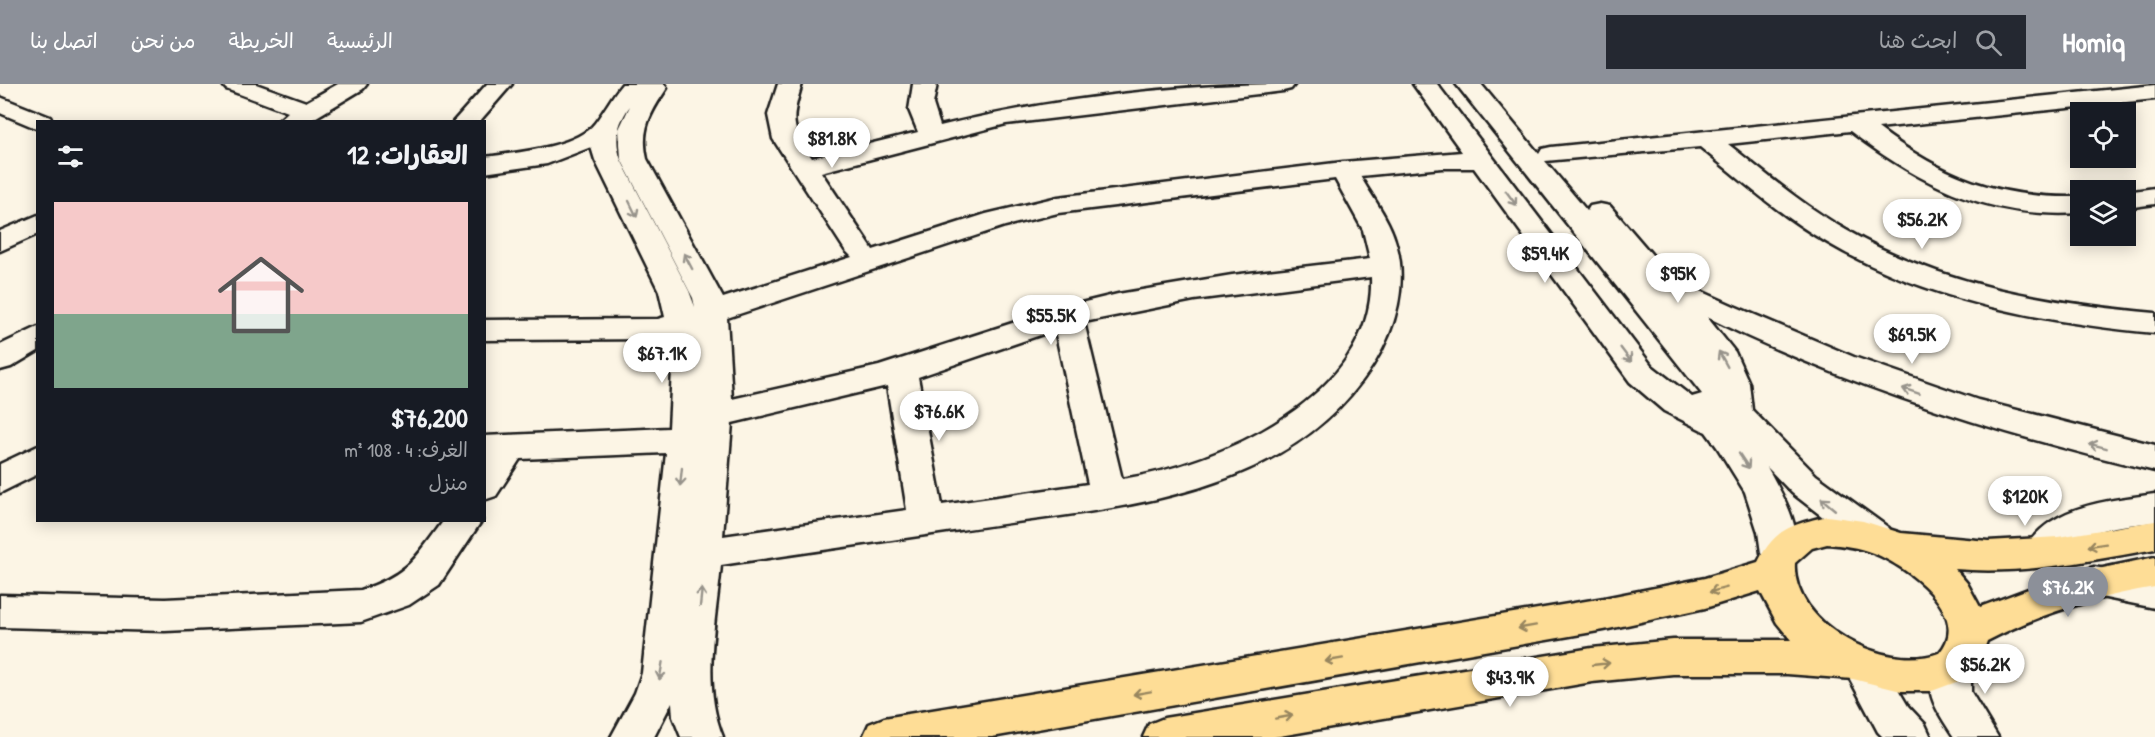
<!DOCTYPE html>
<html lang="ar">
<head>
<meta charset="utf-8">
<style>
	body { margin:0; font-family:"Patrick Hand","Playpen Sans Arabic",sans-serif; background:#242831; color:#f1f3f6; direction:rtl; height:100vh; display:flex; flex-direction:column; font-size:22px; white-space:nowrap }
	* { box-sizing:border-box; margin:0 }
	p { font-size:20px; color:#9ea1a6 }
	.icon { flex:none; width:33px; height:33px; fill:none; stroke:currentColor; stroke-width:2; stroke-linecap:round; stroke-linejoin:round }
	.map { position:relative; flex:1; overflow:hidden; direction:ltr }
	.panel { position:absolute; left:36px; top:36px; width:450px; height:402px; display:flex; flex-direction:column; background:#171b24; border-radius:0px; box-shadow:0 3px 15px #0003; direction:rtl }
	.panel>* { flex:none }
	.tools { position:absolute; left:2070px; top:18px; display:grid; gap:12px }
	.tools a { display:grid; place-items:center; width:66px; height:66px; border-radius:0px; background:#171b24; box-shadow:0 3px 15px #0003; font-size:30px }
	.price { position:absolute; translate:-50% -51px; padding:0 14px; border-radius:21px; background:#fff; color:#222; font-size:20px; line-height:39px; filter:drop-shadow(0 2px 3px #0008) }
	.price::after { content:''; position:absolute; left:50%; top:36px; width:18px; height:14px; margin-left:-9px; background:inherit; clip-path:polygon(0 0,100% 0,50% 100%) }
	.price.current { background:#8c9099; color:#fff }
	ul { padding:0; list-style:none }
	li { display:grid; align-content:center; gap:12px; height:318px; padding:0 18px }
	li span { display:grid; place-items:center; height:186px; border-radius:0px; color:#555 }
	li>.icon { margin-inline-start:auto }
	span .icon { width:108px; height:108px; fill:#fffc; stroke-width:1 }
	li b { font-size:26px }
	h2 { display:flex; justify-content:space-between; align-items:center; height:72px; padding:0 18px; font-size:26px }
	header { display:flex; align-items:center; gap:36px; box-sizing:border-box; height:84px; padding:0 30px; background:#8c9099; color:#fff }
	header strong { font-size:28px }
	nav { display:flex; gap:33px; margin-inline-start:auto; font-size:21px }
	.search { width:420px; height:54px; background:#242831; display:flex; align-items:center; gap:15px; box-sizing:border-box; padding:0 21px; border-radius:0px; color:#9ea1a6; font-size:22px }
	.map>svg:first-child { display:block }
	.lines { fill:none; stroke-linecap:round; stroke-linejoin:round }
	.minor-casing { stroke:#1c1c1c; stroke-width:5 }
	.major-casing { stroke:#1c1c1c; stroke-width:5 }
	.minor { fill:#fcf5e5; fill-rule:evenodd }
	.major { fill:#fedd96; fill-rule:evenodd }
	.oneway { stroke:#97938b }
	.oneway2 { stroke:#98865f }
</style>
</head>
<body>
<header>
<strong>Homiq</strong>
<div class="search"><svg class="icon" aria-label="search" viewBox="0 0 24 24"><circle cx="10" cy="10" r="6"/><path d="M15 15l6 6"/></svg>ابحث هنا</div>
<nav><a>الرئيسية</a><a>الخريطة</a><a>من نحن</a><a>اتصل بنا</a></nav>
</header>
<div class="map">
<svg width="2155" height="653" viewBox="0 0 2155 653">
	<rect width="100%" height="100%" fill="#fcf5e5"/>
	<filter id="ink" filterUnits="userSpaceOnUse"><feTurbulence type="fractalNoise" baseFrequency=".0167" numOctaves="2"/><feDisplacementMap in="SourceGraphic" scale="12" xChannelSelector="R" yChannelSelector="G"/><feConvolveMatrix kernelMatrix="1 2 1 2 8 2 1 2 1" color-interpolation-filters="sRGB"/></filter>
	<g filter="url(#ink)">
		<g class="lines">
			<!-- minor casing -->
			<g class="minor-casing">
				<g id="minor">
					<path d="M222,0h34l50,18 32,-18h29l-4,5 -55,33h-31l11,-10 -62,-23z"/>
					<path d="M487,0h25l-33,38h-26z"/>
					<path d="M622,0h42l3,4c-16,24 -27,41 -20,71l76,139 129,-41 -7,-7 -72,-111 -5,-24 10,-31h24c-11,36 -12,43 10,74l106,-26 -9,-22 4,-26h24l-4,20 7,22c113,-28 239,-42 355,-42l-4,5 -8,2 -277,33 -185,48 52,78 113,-36 72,-17 285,-35 119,-10 -49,-68h24l215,282 40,31 10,-3 -246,-310h25l58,70 3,-5 9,-2 604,-62v14l-277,29c65,49 121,71 202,69v16c-91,6 -159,-28 -230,-82l-122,13c38,30 76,62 118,86 94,55 202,73 309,83v20c-113,-11 -228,-32 -327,-90 -46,-26 -87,-63 -128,-96l-155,14 42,50 3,-5 10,-2 10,2 62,72 62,28 120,51 124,43 177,45v26c-154,-36 -306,-84 -448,-154l28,35 14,31 3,27 64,65 73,53 5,10 -5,10 -13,4 -13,-4 -71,-55 -25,-26c14,25 40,67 25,96l-13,5 -13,-5 -5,-10 -3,-21 -13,-40 -28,-45 -11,-15 -42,-21 -34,-29 -156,-214h-32l-82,8c12,21 28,41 35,64 14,42 1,89 -22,125 -88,138 -269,143 -413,165 -80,12 -160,23 -239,35 -5,56 -20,119 2,172h-42l-8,-20 -1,-15 -18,35h-43l24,-44 7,-20 24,-220 -146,6 -24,37 -12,4v-64l185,-8 3,-58 -2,-34 -10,3 -176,1v-20l174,-1 7,-2 -6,-26 -64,-131 -4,-13 -44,17 -63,9v-16c30,-4 92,-9 111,-34 10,-13 17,-27 27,-39zM630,22l-11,23 2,30 72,139 2,9 -6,-16 -68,-131c-7,-20 -4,-36 9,-54zM1335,95l28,51 7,29 -138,16 -114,19 -62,15 -177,57 -147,33 -5,-81 278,-92 53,-13zM1371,193c5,119 -152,188 -249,202l-38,-157 110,-22zM1055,246l33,154 -146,21 -24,-128zM887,302l20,124 -184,26 9,-113z"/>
					<path d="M0,13l50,20 3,5h-15v7l-38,-16z"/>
					<path d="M2155,104v16l-29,4v-16z"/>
					<path d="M38,131v19l-38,17v-20z"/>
					<path d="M38,243v24l-27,16 -11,3v-25z"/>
					<path d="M38,362v28l-38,19v-29z"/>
					<path d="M2155,410v28c-26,3 -55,4 -78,19 -21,13 -21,33 -50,23l-5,-10c25,-49 84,-53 133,-60z"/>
					<path d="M444,436h38l-43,65 -30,20 -48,17 -196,9 -165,-4v-32l165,4 196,-9c47,-15 55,-32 83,-70z"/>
					<path d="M2094,483l61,11v30l-74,-15 -6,-11 6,-11z"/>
					<path d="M1863,565l14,5 31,52 17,18 6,13h-48l-5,-5 -35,-66 6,-12z"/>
					<path d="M1951,565l14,5 6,12v26l27,45h-44c-19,-29 -34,-49 -17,-83z"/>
				</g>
			</g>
			<!-- major casing -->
			<g class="major-casing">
				<path id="major" d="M1827,432l36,5 38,12 87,8 70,-4 97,-16v28c-66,12 -133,26 -200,20l12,14 13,24 80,-30 95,-20v30c-60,10 -114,26 -168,54l-8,23 -12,14 -35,13h-31l-48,-12 -66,-5h-114l-81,8 -318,55h-131l6,-13 15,-6 428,-70 81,-8h118l-14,-17 -17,-32 -55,17 -101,22 -612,107h-129l6,-13 15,-6 720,-120 101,-20 53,-16c17,-34 34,-37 69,-46zM1827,460c15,1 31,3 46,9 32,12 101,61 66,100 -54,20 -148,-29 -144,-90l17,-15z"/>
			</g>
			<!-- minor -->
			<use href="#minor" class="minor"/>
			<!-- major -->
			<use href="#major" class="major"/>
		</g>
		<!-- one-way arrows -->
		<defs><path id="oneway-shaft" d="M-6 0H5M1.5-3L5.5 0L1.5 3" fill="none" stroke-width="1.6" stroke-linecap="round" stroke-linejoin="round" transform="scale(1.5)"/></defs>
		<g class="oneway">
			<use href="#oneway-shaft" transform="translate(1511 114) rotate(54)"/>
			<use href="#oneway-shaft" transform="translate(633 125) rotate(64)"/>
			<use href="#oneway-shaft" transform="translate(688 177) rotate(-118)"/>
			<use href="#oneway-shaft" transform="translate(1626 271) rotate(53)"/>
			<use href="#oneway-shaft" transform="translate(1723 275) rotate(-119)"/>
			<use href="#oneway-shaft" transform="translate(1911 307) rotate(-162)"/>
			<use href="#oneway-shaft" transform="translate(2098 362) rotate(-166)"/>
			<use href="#oneway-shaft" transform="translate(1744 377) rotate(56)"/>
			<use href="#oneway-shaft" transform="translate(681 393) rotate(96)"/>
			<use href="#oneway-shaft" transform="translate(1828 420) rotate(-140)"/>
			<use href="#oneway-shaft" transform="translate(701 513) rotate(-84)"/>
			<use href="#oneway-shaft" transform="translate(661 587) rotate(100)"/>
		</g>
		<g class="oneway2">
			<use href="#oneway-shaft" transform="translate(2097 461) rotate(171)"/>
			<use href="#oneway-shaft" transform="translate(1718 506) rotate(165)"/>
			<use href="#oneway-shaft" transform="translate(1527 543) rotate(170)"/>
			<use href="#oneway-shaft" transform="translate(1334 576) rotate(170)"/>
			<use href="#oneway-shaft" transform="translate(1601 580) rotate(-6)"/>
			<use href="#oneway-shaft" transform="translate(1142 609) rotate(170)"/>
			<use href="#oneway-shaft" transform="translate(1284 633) rotate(-10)"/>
		</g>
	</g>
</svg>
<div class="tools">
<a><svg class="icon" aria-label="locate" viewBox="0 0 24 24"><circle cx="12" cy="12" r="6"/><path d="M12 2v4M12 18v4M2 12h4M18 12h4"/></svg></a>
<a><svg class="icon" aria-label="layers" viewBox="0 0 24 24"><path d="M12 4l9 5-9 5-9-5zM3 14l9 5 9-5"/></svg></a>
</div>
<b class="price" style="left:832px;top:85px">$81.8K</b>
<b class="price" style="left:1922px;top:166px">$56.2K</b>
<b class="price" style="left:1545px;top:200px">$59.4K</b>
<b class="price" style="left:1678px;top:220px">$95K</b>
<b class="price" style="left:1051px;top:262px">$55.5K</b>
<b class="price" style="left:1912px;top:281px">$69.5K</b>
<b class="price" style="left:662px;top:300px">$67.1K</b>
<b class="price" style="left:939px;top:358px">$76.6K</b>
<b class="price" style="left:2025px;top:443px">$120K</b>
<b class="price current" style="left:2068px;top:534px">$76.2K</b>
<b class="price" style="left:1985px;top:611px">$56.2K</b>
<b class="price" style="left:1510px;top:624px">$43.9K</b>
<section class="panel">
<h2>العقارات: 12<svg class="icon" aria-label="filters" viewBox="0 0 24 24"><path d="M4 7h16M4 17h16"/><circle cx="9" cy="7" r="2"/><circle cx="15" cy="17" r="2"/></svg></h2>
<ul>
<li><span style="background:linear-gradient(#f6c9c9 60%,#7fa58c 0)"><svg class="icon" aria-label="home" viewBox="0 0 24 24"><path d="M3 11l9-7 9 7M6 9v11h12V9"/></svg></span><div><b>$76,200</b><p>الغرف: 4 · 108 m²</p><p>منزل</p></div></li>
</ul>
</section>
</div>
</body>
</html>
